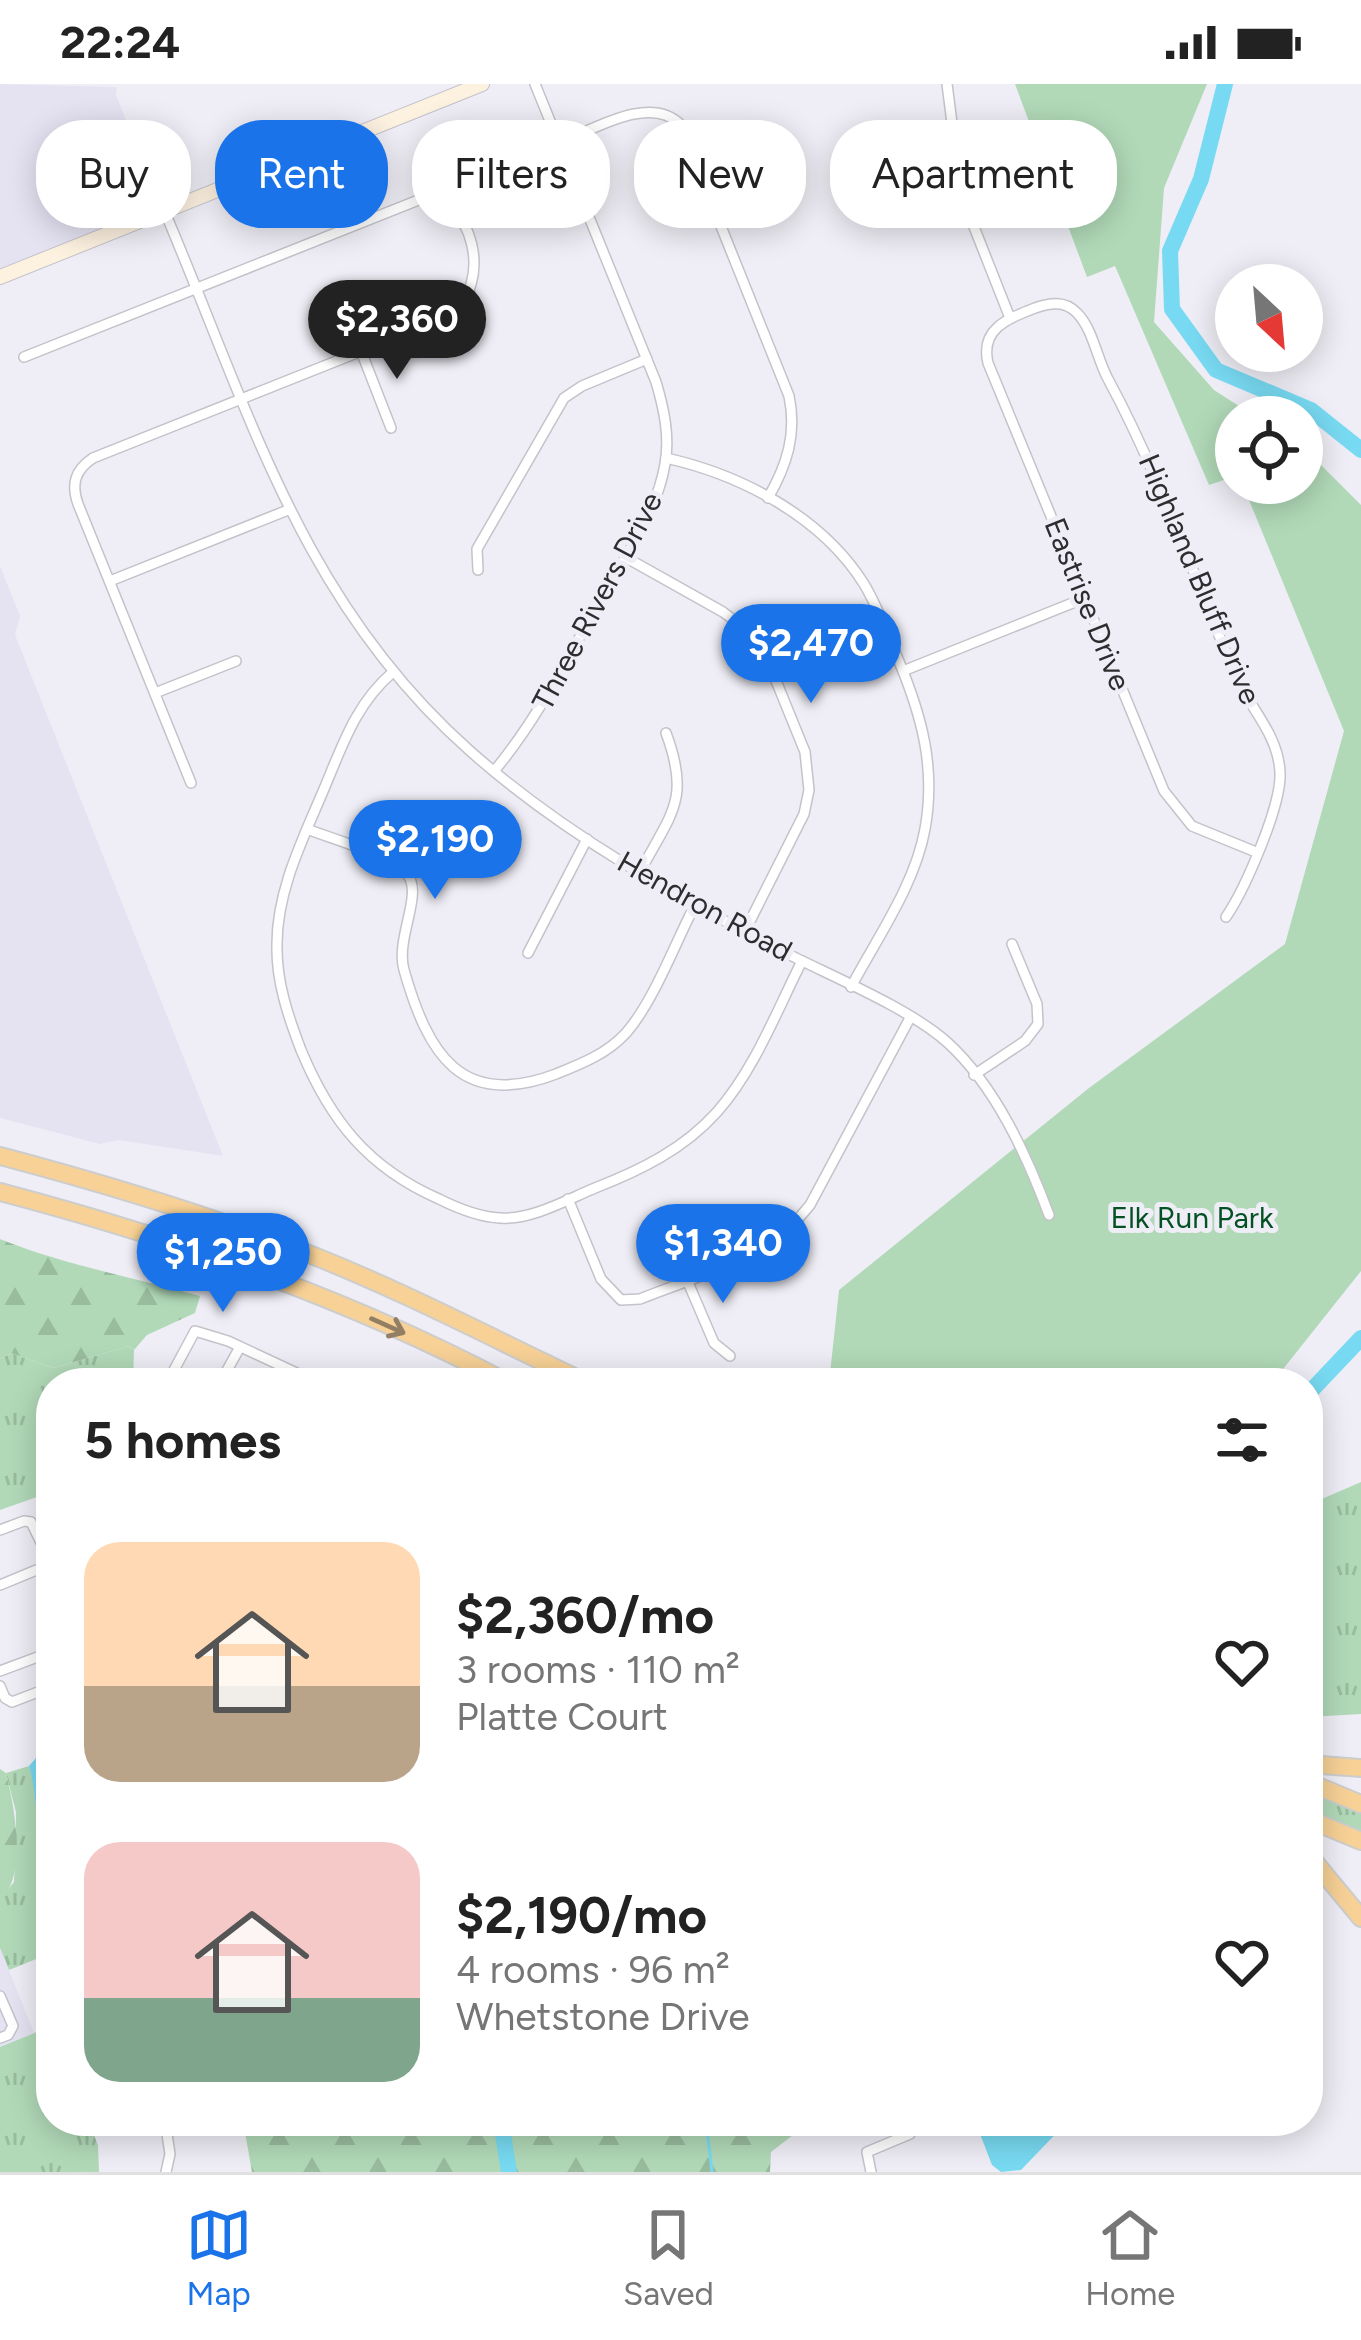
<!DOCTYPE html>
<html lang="en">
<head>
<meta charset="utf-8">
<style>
	body { margin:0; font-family:Figtree,sans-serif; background:#f2f2f2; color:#222; height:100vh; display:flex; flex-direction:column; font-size:45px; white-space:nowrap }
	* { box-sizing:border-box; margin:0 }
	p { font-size:39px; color:#767676 }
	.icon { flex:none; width:66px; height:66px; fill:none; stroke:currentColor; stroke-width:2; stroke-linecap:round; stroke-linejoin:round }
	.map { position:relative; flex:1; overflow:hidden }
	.details { position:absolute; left:36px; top:1284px; width:1287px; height:768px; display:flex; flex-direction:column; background:#fff; border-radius:48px; box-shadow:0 6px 30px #0003 }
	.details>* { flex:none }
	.banner { position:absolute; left:36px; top:36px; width:1290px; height:108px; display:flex; gap:24px }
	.needle { width:78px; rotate:154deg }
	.controls { position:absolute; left:1215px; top:180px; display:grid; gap:24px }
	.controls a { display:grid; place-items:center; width:108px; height:108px; border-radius:50%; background:#fff; box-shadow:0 6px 30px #0003; font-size:60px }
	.price { position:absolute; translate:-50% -102px; padding:0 27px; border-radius:42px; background:#1a73e8; color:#fff; font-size:39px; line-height:78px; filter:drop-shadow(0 3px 6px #0008) }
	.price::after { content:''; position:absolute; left:50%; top:72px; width:36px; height:27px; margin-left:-18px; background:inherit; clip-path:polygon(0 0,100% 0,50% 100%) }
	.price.current { background:#222; color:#fff }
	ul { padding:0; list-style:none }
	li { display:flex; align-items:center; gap:36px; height:300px; padding:0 48px }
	li span { display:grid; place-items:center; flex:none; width:336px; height:240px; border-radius:36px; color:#555 }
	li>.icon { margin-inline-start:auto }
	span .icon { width:144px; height:144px; fill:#fffc; stroke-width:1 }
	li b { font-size:51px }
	h2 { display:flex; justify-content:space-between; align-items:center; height:144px; padding:0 48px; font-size:51px }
	.tag { padding:0 42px; border-radius:48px; background:#fff; box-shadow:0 6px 30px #0003; font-size:42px; line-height:108px }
	.tag.current { background:#1a73e8; color:#fff }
	.status { display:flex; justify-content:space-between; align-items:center; height:84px; padding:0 60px; background:#fff; direction:ltr }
	.status svg { height:33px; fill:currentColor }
	.tab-bar { display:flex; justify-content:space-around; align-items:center; height:168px; border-top:3px solid #e0e0e0; background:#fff; font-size:33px; color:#767676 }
	.tab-bar a { display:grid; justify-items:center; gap:6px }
	.tab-bar .current { color:#1a73e8 }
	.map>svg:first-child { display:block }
	.built { fill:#e5e3f2 }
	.grass { fill:url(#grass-tufts) }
	.forest { fill:url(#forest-firs) }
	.park { fill:#b1d9b8 }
	.water { fill:#78daf2 }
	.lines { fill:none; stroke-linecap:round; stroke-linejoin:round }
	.stream { stroke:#78daf2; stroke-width:3 }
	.river { stroke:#78daf2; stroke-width:16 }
	.street-casing { stroke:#c3c3ca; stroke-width:12 }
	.secondary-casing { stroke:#c3c3ca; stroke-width:16 }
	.highway-casing { stroke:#cdcdcd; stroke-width:20 }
	.street { stroke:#fff; stroke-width:9 }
	.secondary { stroke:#fdf1e0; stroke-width:14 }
	.highway { stroke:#f7d196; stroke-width:16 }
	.oneway { stroke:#927f63 }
	.labels { text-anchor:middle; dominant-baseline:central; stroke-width:10; stroke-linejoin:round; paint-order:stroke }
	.street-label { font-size:30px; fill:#2d2d30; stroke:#efeef6 }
	.park-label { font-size:30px; fill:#045223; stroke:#efeef6 }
</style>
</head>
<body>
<div class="status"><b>22:24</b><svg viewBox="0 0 49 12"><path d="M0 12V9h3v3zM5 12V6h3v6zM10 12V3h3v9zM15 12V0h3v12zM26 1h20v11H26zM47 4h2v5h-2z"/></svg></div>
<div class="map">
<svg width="1361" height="2088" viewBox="0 0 1361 2088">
	<defs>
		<pattern id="grass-tufts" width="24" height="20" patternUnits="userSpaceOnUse" patternTransform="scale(3)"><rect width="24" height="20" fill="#b1d9b8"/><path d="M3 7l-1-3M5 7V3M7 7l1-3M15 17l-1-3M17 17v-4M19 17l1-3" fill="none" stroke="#99bb9e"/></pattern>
		<pattern id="forest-firs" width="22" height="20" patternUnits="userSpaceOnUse" patternTransform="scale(3)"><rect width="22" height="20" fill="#b1d9b8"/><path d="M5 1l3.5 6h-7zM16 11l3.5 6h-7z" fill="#99bb9e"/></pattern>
	</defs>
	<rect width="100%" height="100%" fill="#efeef6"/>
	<!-- built -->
	<g class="built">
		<path d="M0,0l117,3 -1,8 44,109 -160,66z"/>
		<path d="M0,482l20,50 -5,19 208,521 -104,-16 -19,4 -100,-26z"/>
		<path d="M0,1864l34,85 -34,14z"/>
	</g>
	<!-- grass -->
	<g class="grass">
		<path d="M129,1262l5,4 -1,33h-82v109l-51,18v-151l11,-6 42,15z"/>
		<path d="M1361,1398v232l-53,3v-212z"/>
		<path d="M29,1682l10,38 1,49 11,23v77l-42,17 -9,-22v-49l14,-17 2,-44v-26l-10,-39z"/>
		<path d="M1308,1704l53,21v25l-53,-22z"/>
		<path d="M49,1943l2,94h37l10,24 1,27h-99v-125z"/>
	</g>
	<!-- forest -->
	<g class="forest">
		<path d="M0,1155c64,26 133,38 200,57l-5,17 -48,22 -13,15 -5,-4 -76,22 -42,-15 -11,6z"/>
		<path d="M0,1685l6,4c8,32 22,104 -6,126z"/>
		<path d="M243,2037h568l-40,31 -1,20h-518z"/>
	</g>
	<!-- park -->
	<g class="park">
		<path d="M1015,0h192l-43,104 -10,134 60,68 42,27h-20v59l-27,9 -94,-219 -28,11z"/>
		<path d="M1302,362l59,59v766l-89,112h-443l10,-93 250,-202 196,-144 59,-213 -102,-248h60z"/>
	</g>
	<!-- water -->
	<g class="water">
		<path d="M51,1669v123c-18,-33 -11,-73 -22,-110l7,-8z"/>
		<path d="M975,2037h93l-47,49 -20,2 -9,-7z"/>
	</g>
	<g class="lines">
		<!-- stream -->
		<path class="stream" d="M706,2037l6,51"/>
		<!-- river -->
		<g class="river">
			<path d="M1225,0l-24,95 -31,72 2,58 44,61 95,40 50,40"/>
			<path d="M1308,1310l53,-56"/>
			<path d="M501,2037l8,51"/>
		</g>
		<!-- street casing -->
		<g class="street-casing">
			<g id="street">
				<path d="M947,0l14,110 49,124"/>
				<path d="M559,59c34,-13 90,-49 121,-19l109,272c8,38 -2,69 -21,102"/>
				<path d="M164,126c85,199 136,390 305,540 94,84 209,148 321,205 46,23 122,55 158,88 48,44 79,113 101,172"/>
				<path d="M361,267l30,77"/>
				<path d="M24,273l397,-158c50,-7 76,86 26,118l-354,141c-18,12 -22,26 -15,46l113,279"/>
				<path d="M666,374c76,17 156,59 198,126 14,23 23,50 34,75 24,57 38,109 27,170 -10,56 -48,109 -74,158"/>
				<path d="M625,473l98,55 27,20 18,29 37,91 4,38 -5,24 -59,117"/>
				<path d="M478,486l-1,-21 87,-151 18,-12 65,-27"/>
				<path d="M110,497l178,-71"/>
				<path d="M903,587l182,-73"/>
				<path d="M393,588c-39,33 -52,78 -72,124 -20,47 -44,96 -44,148 -1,37 11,72 24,106 29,70 67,118 138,149 18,9 40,18 61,19 32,2 66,-18 95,-30 46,-18 89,-39 122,-76 38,-43 60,-102 85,-151"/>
				<path d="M155,609l81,-32"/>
				<path d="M495,686c44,-53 73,-113 107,-173 24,-42 55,-85 63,-133 5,-27 -1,-55 -9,-82l-121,-298"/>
				<path d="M307,745c25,10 84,26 100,45 17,20 -12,64 -3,96 24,84 57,140 152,104 25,-10 51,-20 70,-41 28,-32 49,-90 69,-128"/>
				<path d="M640,788c31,-59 51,-72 26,-139"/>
				<path d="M1226,833c19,-28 56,-112 54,-145 -2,-39 -31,-64 -45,-98 -42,-99 -76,-201 -127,-295 -11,-20 -15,-50 -31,-66 -12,-13 -28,-10 -42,-5 -28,11 -55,21 -47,55l176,428 28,35 64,26"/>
				<path d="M528,869l59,-114"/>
				<path d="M974,991l51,-34 13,-17 -1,-20 -25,-60"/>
				<path d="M568,1115l33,80 20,21 19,-1c60,-24 129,-41 170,-94l100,-187"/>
				<path d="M687,1196l27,63 16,13"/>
				<path d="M167,1299l28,-52 33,10 90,42"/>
				<path d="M220,1299l20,-36"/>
				<path d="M0,1446l24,-9 7,1 20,41"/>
				<path d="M0,1501l51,-21"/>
				<path d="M0,1587l51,-19"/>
				<path d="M0,1602l5,12 7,4 39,-15"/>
				<path d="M0,1912l13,30 -5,9 -8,3"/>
				<path d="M165,2037l5,33 -4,18"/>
				<path d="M871,2088l-4,-20 43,-18"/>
			</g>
		</g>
		<!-- secondary casing -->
		<g class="secondary-casing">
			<path id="secondary" d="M0,193l482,-193"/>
		</g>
		<!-- highway casing -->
		<g class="highway-casing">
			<g id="highway">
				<path d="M0,1072c106,28 211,60 314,100 93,37 182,84 273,127"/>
				<path d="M0,1108c175,46 348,106 508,191"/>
				<path d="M1308,1680l53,4"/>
				<path d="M1308,1698l53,22"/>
				<path d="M1308,1735l53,22"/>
				<path d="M1308,1770l53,64"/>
			</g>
		</g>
		<!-- street -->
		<use href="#street" class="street"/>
		<!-- secondary -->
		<use href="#secondary" class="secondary"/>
		<!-- highway -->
		<use href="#highway" class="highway"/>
	</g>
	<!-- one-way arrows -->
	<defs><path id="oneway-shaft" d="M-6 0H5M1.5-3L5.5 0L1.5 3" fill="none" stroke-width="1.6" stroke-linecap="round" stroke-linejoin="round" transform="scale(3)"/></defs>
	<use class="oneway" href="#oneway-shaft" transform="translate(388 1242) rotate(24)"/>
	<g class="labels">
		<!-- street labels -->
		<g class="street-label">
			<text transform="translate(1200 495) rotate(67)">Highland Bluff Drive</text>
			<text transform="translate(597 517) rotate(-62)">Three Rivers Drive</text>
			<text transform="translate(1088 520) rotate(68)">Eastrise Drive</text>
			<text transform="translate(705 822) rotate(29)">Hendron Road</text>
		</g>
		<!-- park labels -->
		<g class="park-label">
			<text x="1192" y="1133">Elk Run Park</text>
		</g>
	</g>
</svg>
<div class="controls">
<a><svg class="needle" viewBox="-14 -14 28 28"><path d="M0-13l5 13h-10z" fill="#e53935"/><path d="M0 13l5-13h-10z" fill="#767676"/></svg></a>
<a><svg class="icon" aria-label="locate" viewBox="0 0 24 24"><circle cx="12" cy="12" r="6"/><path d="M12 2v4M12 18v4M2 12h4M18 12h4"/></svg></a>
</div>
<b class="price current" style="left:397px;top:298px">$2,360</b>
<b class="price" style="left:811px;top:622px">$2,470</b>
<b class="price" style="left:435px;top:818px">$2,190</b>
<b class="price" style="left:723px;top:1222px">$1,340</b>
<b class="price" style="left:223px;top:1231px">$1,250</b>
<div class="banner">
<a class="tag">Buy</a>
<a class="tag current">Rent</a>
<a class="tag">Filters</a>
<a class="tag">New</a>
<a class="tag">Apartment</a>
</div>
<section class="details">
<h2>5 homes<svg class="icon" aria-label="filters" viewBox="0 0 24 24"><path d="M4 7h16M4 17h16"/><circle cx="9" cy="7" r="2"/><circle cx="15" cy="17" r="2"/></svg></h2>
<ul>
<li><span style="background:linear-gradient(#ffd9b3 60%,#b9a48a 0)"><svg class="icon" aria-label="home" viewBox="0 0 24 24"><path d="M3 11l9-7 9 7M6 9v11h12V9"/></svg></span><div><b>$2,360/mo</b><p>3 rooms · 110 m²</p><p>Platte Court</p></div><svg class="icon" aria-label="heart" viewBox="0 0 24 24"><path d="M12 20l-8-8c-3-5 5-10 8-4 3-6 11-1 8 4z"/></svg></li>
<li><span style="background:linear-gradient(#f6c9c9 65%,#7fa58c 0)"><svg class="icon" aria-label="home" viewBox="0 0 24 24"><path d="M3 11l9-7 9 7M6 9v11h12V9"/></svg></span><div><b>$2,190/mo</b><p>4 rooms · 96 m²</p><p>Whetstone Drive</p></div><svg class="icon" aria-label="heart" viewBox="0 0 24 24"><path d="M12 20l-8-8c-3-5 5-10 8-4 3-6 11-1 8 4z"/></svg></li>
</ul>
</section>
</div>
<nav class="tab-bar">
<a class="current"><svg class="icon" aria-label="map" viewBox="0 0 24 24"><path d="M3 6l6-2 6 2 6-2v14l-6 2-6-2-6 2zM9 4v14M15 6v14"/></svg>Map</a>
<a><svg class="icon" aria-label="saved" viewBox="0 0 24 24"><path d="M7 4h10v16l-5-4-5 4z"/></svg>Saved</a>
<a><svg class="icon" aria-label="home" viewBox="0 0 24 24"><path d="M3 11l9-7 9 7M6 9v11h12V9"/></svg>Home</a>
</nav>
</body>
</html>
